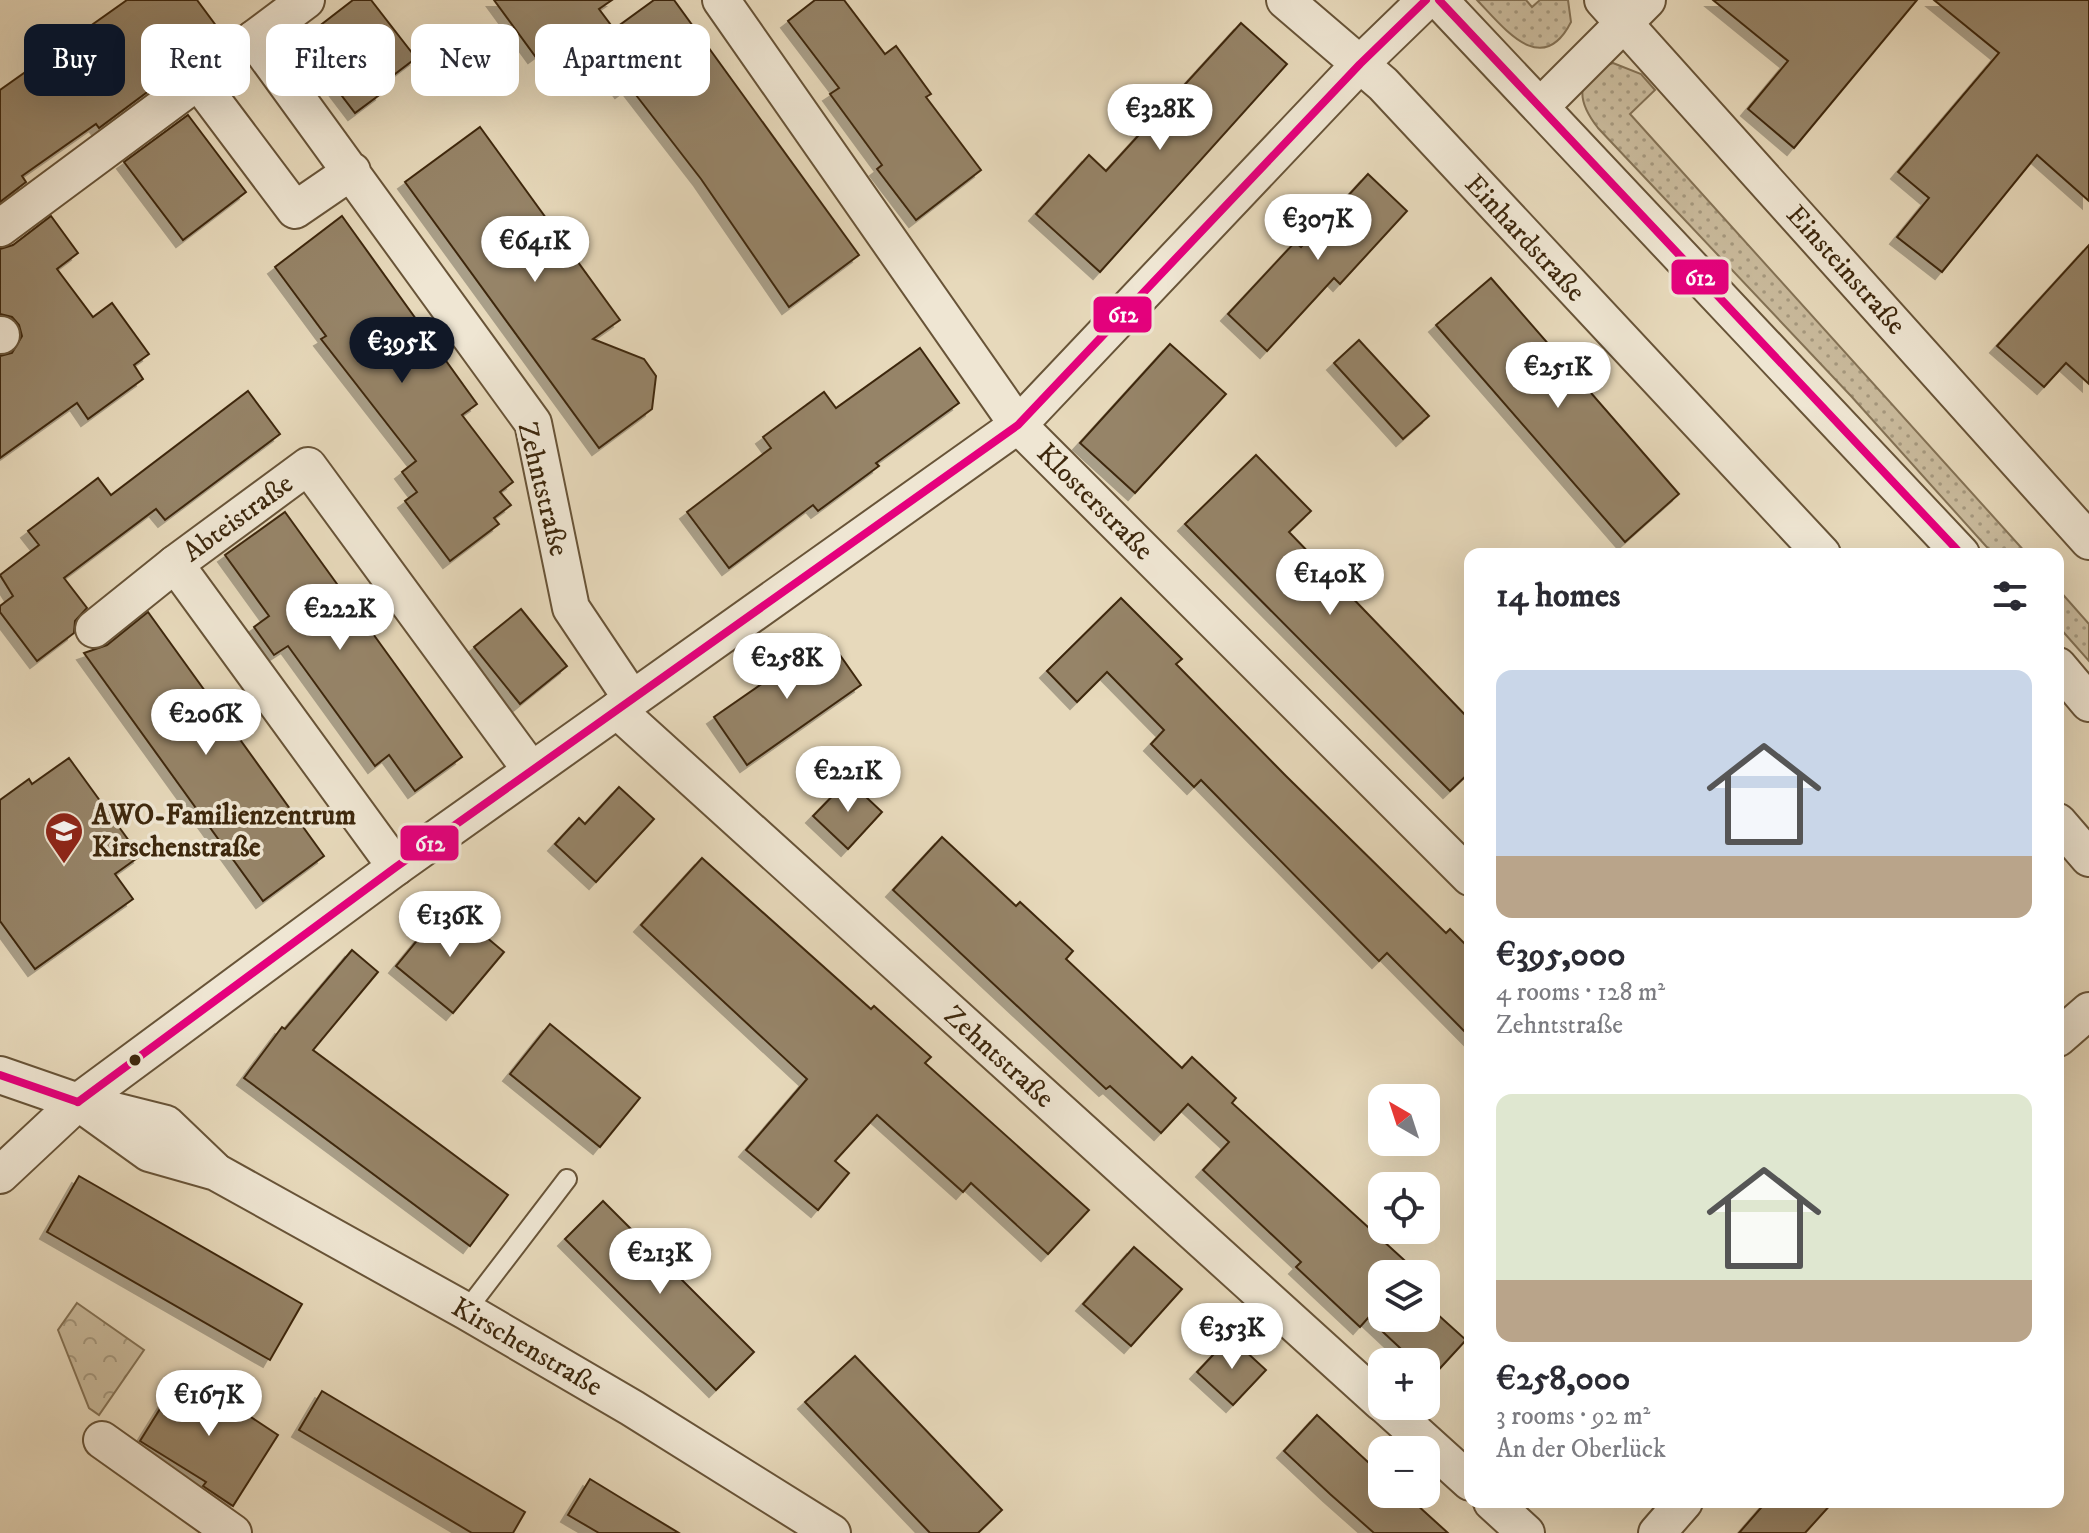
<!DOCTYPE html>
<html lang="en">
<head>
<meta charset="utf-8">
<style>
	body { margin:0; font-family:"IM FELL DW Pica",serif; background:#f7f7f7; color:#2b2b33; height:100vh; display:flex; flex-direction:column; font-size:30px; white-space:nowrap }
	* { box-sizing:border-box; margin:0 }
	p { font-size:26px; color:#7c7c81 }
	.icon { flex:none; width:44px; height:44px; fill:none; stroke:currentColor; stroke-width:2; stroke-linecap:round; stroke-linejoin:round }
	.map { position:relative; flex:1; overflow:hidden }
	.drawer { position:absolute; left:1464px; top:548px; width:600px; height:960px; display:flex; flex-direction:column; background:#fff; border-radius:16px; box-shadow:0 8px 32px #0002 }
	.drawer>* { flex:none }
	.top-card { position:absolute; left:24px; top:24px; width:760px; height:72px; display:flex; gap:16px }
	.needle { width:52px; rotate:321deg }
	.buttons { position:absolute; left:1368px; top:1084px; display:grid; gap:16px }
	.buttons a { display:grid; place-items:center; width:72px; height:72px; border-radius:16px; background:#fff; box-shadow:0 8px 32px #0002; font-size:40px }
	.price { position:absolute; translate:-50% -68px; padding:0 18px; border-radius:28px; background:#fff; color:#222; font-size:26px; line-height:52px; filter:drop-shadow(0 2px 4px #0008) }
	.price::after { content:''; position:absolute; left:50%; top:48px; width:24px; height:18px; margin-left:-12px; background:inherit; clip-path:polygon(0 0,100% 0,50% 100%) }
	.price.current { background:#111827; color:#fff }
	ul { padding:0; list-style:none }
	li { display:grid; align-content:center; gap:16px; height:424px; padding:0 32px }
	li span { display:grid; place-items:center; height:248px; border-radius:16px; color:#555 }
	li>.icon { margin-inline-start:auto }
	span .icon { width:144px; height:144px; fill:#fffc; stroke-width:1 }
	li b { font-size:34px }
	h2 { display:flex; justify-content:space-between; align-items:center; height:96px; padding:0 32px; font-size:34px }
	.pill { padding:0 28px; border-radius:16px; background:#fff; box-shadow:0 8px 32px #0002; font-size:28px; line-height:72px }
	.pill.current { background:#111827; color:#fff }
	.map>svg:first-child { display:block }
	.grass { fill:url(#grass-dots); stroke:#847255; stroke-width:2 }
	.park { fill:url(#park-crowns); stroke:#847255; stroke-width:2 }
	.building { fill:#968467; stroke:#3e280d; stroke-width:2; filter:url(#shadow) }
	.lines { fill:none; stroke-linecap:round; stroke-linejoin:round }
	.lane-casing { stroke:#685438; stroke-width:22 }
	.street-casing { stroke:#685438; stroke-width:40 }
	.lane { stroke:#efe6d3; stroke-width:18 }
	.street { stroke:#efe6d3; stroke-width:36 }
	.bus-1-casing { stroke:#efe6d3; stroke-width:14 }
	.bus-1 { stroke:#e5007d; stroke-width:8 }
	.bus-dot { fill:#3e280d; stroke:#efe6d3; stroke-width:3 }
	.labels { text-anchor:middle; dominant-baseline:central; stroke-width:7; stroke-linejoin:round; paint-order:stroke }
	.street-label { font-size:28px; fill:#3e280d; stroke:#efe6d3 }
	.poi-label { font-size:28px; font-weight:bold; fill:#3e280d; stroke:#efe6d3; text-anchor:start }
	.line-badge { stroke:#efe6d3; stroke-width:3 }
	.badge-label { font-size:22px; text-anchor:middle; font-weight:bold; fill:#fff }
</style>
</head>
<body>
<div class="map">
<svg width="2089" height="1533" viewBox="0 0 2089 1533">
	<defs>
		<pattern id="grass-dots" width="8" height="8" patternUnits="userSpaceOnUse" patternTransform="scale(2)"><rect width="8" height="8" fill="#cabb9d"/><path d="M2 2h.1M6 6h.1" fill="none" stroke="#a5987e" stroke-width="1.8" stroke-linecap="round"/></pattern>
		<pattern id="park-crowns" width="20" height="18" patternUnits="userSpaceOnUse" patternTransform="scale(2)"><rect width="20" height="18" fill="#cabb9d"/><path d="M2 6a3 3 0 1 1 6 0M12 15a3 3 0 1 1 6 0" fill="none" stroke="#a5987e"/></pattern>
		<filter id="shadow"><feDropShadow dx="-7" dy="7" stdDeviation="0" flood-color="#0004"/></filter>
	</defs>
	<rect width="100%" height="100%" fill="#e7d9bb"/>
	<filter id="stains"><feTurbulence type="fractalNoise" baseFrequency=".0025" numOctaves="4"/><feColorMatrix values="0 0 0 0 .2 0 0 0 0 .09 0 0 0 0 .02 0 0 0 .5 -.17"/></filter>
	<radialGradient id="worn" r=".72"><stop offset=".6" stop-color="#630" stop-opacity="0"/><stop offset="1" stop-color="#630" stop-opacity=".3"/></radialGradient>
	<!-- grass -->
	<g class="grass">
		<path d="M1477,0h49l6,7 8,-7h28l3,22c-29,57 -67,6 -94,-22z"/>
		<path d="M1613,63l28,11 14,16 -25,24 397,440h-34l-142,-158 -253,-268c-22,-28 -24,-52 15,-65z"/>
		<path d="M2058,589l31,35v37l-31,-35z"/>
	</g>
	<!-- park -->
	<path class="park" d="M77,1303l67,47 -45,65 -10,-7 -31,-78z"/>
	<!-- building -->
	<g class="building">
		<path d="M127,0h70l23,31 -61,45 3,5 -63,47 -3,-4 -74,52 4,6 -26,20v-112z"/>
		<path d="M353,0h18l45,58 -38,29 4,6 -27,20 -55,-72z"/>
		<path d="M494,0h118l-13,9 15,20 40,-29h20l185,255 -70,52 -88,-128 -72,-93 -7,5 -47,-64 -40,29z"/>
		<path d="M815,0h29l41,54 11,-8 35,48 -5,3 55,73 -65,50 -39,-51 5,-4 -52,-71 9,-6 -51,-67z"/>
		<path d="M1713,0h204l-123,148 -46,-39 40,-48z"/>
		<path d="M1934,0h155v201l-52,-46 -95,117 -45,-35 32,-39 -31,-26 101,-119z"/>
		<path d="M1241,23l46,41 -187,208 -64,-58 53,-59 17,16z"/>
		<path d="M188,115l58,77 -63,48 -59,-78z"/>
		<path d="M480,127l140,193 -27,19 51,20 12,17 -4,33 -53,39 -194,-266z"/>
		<path d="M1368,174l39,37 -67,73 -6,-6 -67,73 -39,-37 67,-72 6,5z"/>
		<path d="M51,216l27,37 -21,16 36,48 19,-14 37,51 -15,11 9,14 -55,40 -11,-16 -77,55v-102l12,-3 10,-17 -3,-11 -7,-8 -12,-3v-65l13,-4z"/>
		<path d="M342,216l135,188 -15,11 51,67 -13,10 11,13 -17,13 5,6 -49,37 -45,-60 12,-9 -15,-20 14,-11 -95,-122 5,-3 -51,-69z"/>
		<path d="M2089,245v139l-23,-21 -22,24 -47,-41z"/>
		<path d="M1491,278l188,216 -54,48 -189,-217z"/>
		<path d="M1359,340l70,76 -26,23 -69,-76z"/>
		<path d="M1170,344l56,50 -91,99 -55,-50z"/>
		<path d="M920,348l39,55 -83,60 3,3 -61,45 -5,-6 -84,63 -42,-56 84,-64 -8,-11 61,-45 12,16z"/>
		<path d="M248,391l32,43 -115,86 -9,-11 -92,69 23,30 -12,13 -1,12 -37,28 -37,-49v-6l13,-10 -13,-21 39,-30 -11,-14 70,-53 13,17z"/>
		<path d="M1256,455l55,56 -22,21 181,188v52l-20,19 -265,-267z"/>
		<path d="M285,512l177,245 -47,34 -26,-36 -14,11 -87,-120 -14,9 -20,-28 15,-11 -44,-61z"/>
		<path d="M1121,598l61,61 -6,5 110,112 160,157 4,-4 20,20v88l-83,-84 -8,8 -178,-181 -7,7 -43,-43 13,-14 -57,-58 -30,30 -30,-31z"/>
		<path d="M521,609l46,57 -47,38 -46,-57z"/>
		<path d="M148,612l176,244 -61,45 -179,-248 23,-8z"/>
		<path d="M828,638l33,47 -114,80 -33,-48z"/>
		<path d="M69,758l71,98 -25,18 18,25 -98,70 -35,-48v-121l29,-21 3,5z"/>
		<path d="M848,780l34,32 -34,37 -35,-33z"/>
		<path d="M619,787l35,32 -58,63 -41,-38 24,-26 6,6z"/>
		<path d="M942,837l74,69 4,-4 53,49 -7,8 116,109 10,-11 44,41 -4,5 182,166 -5,5h-27v44h44v-14l40,36 -34,37 -6,-5v-10h-11l-47,-44 -8,9 -64,-60 5,-5 -98,-92 26,-28 -41,-38 -27,29 -51,-47 -4,3 -213,-199z"/>
		<path d="M702,858l169,151 3,-3 57,51 -6,6 164,147 -41,44 -77,-71 -8,9 -86,-77 -42,46 14,12 -31,37 -72,-60 61,-71 -166,-154z"/>
		<path d="M447,904l57,48 -51,61 -57,-47z"/>
		<path d="M352,950l26,22 -65,78 195,145 -38,51 -226,-168 38,-51 3,2z"/>
		<path d="M550,1024l90,74 -40,49 -90,-73z"/>
		<path d="M79,1176l223,128 -32,56 -223,-128z"/>
		<path d="M603,1201l151,151 -38,38 -151,-151z"/>
		<path d="M1134,1247l48,42 -51,57 -48,-42z"/>
		<path d="M1230,1337l36,33 -33,35 -36,-33z"/>
		<path d="M855,1356l147,154 -24,23h-48l-125,-131z"/>
		<path d="M183,1372l95,63 -45,71 -30,-20 3,-4 -66,-41z"/>
		<path d="M322,1391l203,121 -12,21h-41l-173,-103z"/>
		<path d="M1317,1415l65,60v19h23l43,39h-74l-44,-39 -46,-43z"/>
		<path d="M590,1479l36,22 53,32h-80l-31,-18z"/>
		<path d="M1766,1502h67l-28,31h-66z"/>
	</g>
	<g class="lines">
		<!-- lane casing -->
		<g class="lane-casing">
			<path id="lane" d="M466,1311l101,-132"/>
		</g>
		<!-- street casing -->
		<g class="street-casing">
			<g id="street">
				<path d="M721,0l297,425 452,452"/>
				<path d="M1285,0l98,84 439,470"/>
				<path d="M1439,0l522,554"/>
				<path d="M1603,0l486,541"/>
				<path d="M254,39l52,-39"/>
				<path d="M1541,106l106,-106"/>
				<path d="M352,171l-57,39 -97,-129 56,-42 279,384 38,185 61,91"/>
				<path d="M0,228l198,-147"/>
				<path d="M0,335h1"/>
				<path d="M94,629l81,-65"/>
				<path d="M2058,666l31,37"/>
				<path d="M617,710l765,693"/>
				<path d="M2058,822l31,36"/>
				<path d="M396,867l-221,-303 133,-98 223,304"/>
				<path d="M2058,1038l31,-27"/>
				<path d="M0,1075l78,27 88,22 47,45"/>
				<path d="M78,1102l71,51 67,19 250,139 166,97 200,125"/>
				<path d="M0,1175l78,-73 318,-235 622,-442 342,-361 66,-64"/>
				<path d="M1386,1406l84,76"/>
				<path d="M102,1440l131,93"/>
				<path d="M1492,1502l34,31"/>
				<path d="M1657,1533l27,-31"/>
			</g>
		</g>
		<!-- lane -->
		<use href="#lane" class="lane"/>
		<!-- street -->
		<use href="#street" class="street"/>
		<!-- bus-1 casing -->
		<g class="bus-1-casing">
			<g id="bus-1">
				<path d="M1439,0l522,554"/>
				<path d="M0,1075l78,27"/>
				<path d="M78,1102l318,-235 622,-442 342,-361 66,-64"/>
			</g>
		</g>
		<!-- bus-1 -->
		<use href="#bus-1" class="bus-1"/>
	</g>
	<!-- icons -->
	<defs>
		<g id="school-pin" transform="scale(2)"><path d="M0 17L-7.5 6A9.5 9.5 0 1 1 7.5 6Z" fill="#8f2418" stroke="#efe6d3"/><path d="M0-5L7-2L0 1L-7-2ZM-4 1L0 2.5L4 1V4Q0 6-4 4Z" fill="#fff"/></g>
	</defs>
	<g fill-rule="evenodd">
		<use href="#school-pin" x="64" y="831"/>
	</g>
	<!-- markers -->
	<circle class="bus-dot" cx="135" cy="1060" r="7"/>
	<g class="labels">
		<!-- street labels -->
		<g class="street-label">
			<text transform="translate(1525 238) rotate(47)">Einhardstraße</text>
			<text transform="translate(1846 270) rotate(48)">Einsteinstraße</text>
			<text transform="translate(543 489) rotate(76)">Zehntstraße</text>
			<text transform="translate(1095 502) rotate(45)">Klosterstraße</text>
			<text transform="translate(238 518) rotate(-36)">Abteistraße</text>
			<text transform="translate(999 1057) rotate(42)">Zehntstraße</text>
			<text transform="translate(527 1347) rotate(30)">Kirschenstraße</text>
		</g>
		<!-- poi labels -->
		<g class="poi-label">
			<text x="92" y="815">AWO-Familienzentrum<tspan x="92" dy="32">Kirschenstraße</tspan></text>
		</g>
	</g>
	<g class="line-badge">
		<rect x="1670" y="258" width="60" height="38" rx="8" fill="#e5007d"/>
		<rect x="1092" y="295" width="61" height="39" rx="8" fill="#e5007d"/>
		<rect x="399" y="824" width="61" height="38" rx="8" fill="#e5007d"/>
	</g>
	<g class="badge-label">
		<text x="1700" y="285">612</text>
		<text x="1123" y="322">612</text>
		<text x="430" y="851">612</text>
	</g>
	<rect width="100%" height="100%" filter="url(#stains)"/>
	<rect width="100%" height="100%" fill="url(#worn)"/>
</svg>
<div class="buttons">
<a><svg class="needle" viewBox="-14 -14 28 28"><path d="M0-13l5 13h-10z" fill="#e53935"/><path d="M0 13l5-13h-10z" fill="#7c7c81"/></svg></a>
<a><svg class="icon" aria-label="locate" viewBox="0 0 24 24"><circle cx="12" cy="12" r="6"/><path d="M12 2v4M12 18v4M2 12h4M18 12h4"/></svg></a>
<a><svg class="icon" aria-label="layers" viewBox="0 0 24 24"><path d="M12 4l9 5-9 5-9-5zM3 14l9 5 9-5"/></svg></a>
<a>+</a>
<a>−</a>
</div>
<b class="price" style="left:1160px;top:152px">€328K</b>
<b class="price" style="left:1318px;top:262px">€307K</b>
<b class="price" style="left:535px;top:284px">€641K</b>
<b class="price current" style="left:402px;top:385px">€395K</b>
<b class="price" style="left:1558px;top:410px">€251K</b>
<b class="price" style="left:1330px;top:617px">€140K</b>
<b class="price" style="left:340px;top:652px">€222K</b>
<b class="price" style="left:787px;top:701px">€258K</b>
<b class="price" style="left:206px;top:757px">€206K</b>
<b class="price" style="left:848px;top:814px">€221K</b>
<b class="price" style="left:450px;top:959px">€136K</b>
<b class="price" style="left:660px;top:1296px">€213K</b>
<b class="price" style="left:1232px;top:1371px">€353K</b>
<b class="price" style="left:209px;top:1438px">€167K</b>
<div class="top-card">
<a class="pill current">Buy</a>
<a class="pill">Rent</a>
<a class="pill">Filters</a>
<a class="pill">New</a>
<a class="pill">Apartment</a>
</div>
<section class="drawer">
<h2>14 homes<svg class="icon" aria-label="filters" viewBox="0 0 24 24"><path d="M4 7h16M4 17h16"/><circle cx="9" cy="7" r="2"/><circle cx="15" cy="17" r="2"/></svg></h2>
<ul>
<li><span style="background:linear-gradient(#c9d6e8 75%,#b9a48a 0)"><svg class="icon" aria-label="home" viewBox="0 0 24 24"><path d="M3 11l9-7 9 7M6 9v11h12V9"/></svg></span><div><b>€395,000</b><p>4 rooms · 128 m²</p><p>Zehntstraße</p></div></li>
<li><span style="background:linear-gradient(#dfe7d0 75%,#b9a48a 0)"><svg class="icon" aria-label="home" viewBox="0 0 24 24"><path d="M3 11l9-7 9 7M6 9v11h12V9"/></svg></span><div><b>€258,000</b><p>3 rooms · 92 m²</p><p>An der Oberlück</p></div></li>
</ul>
</section>
</div>
</body>
</html>
